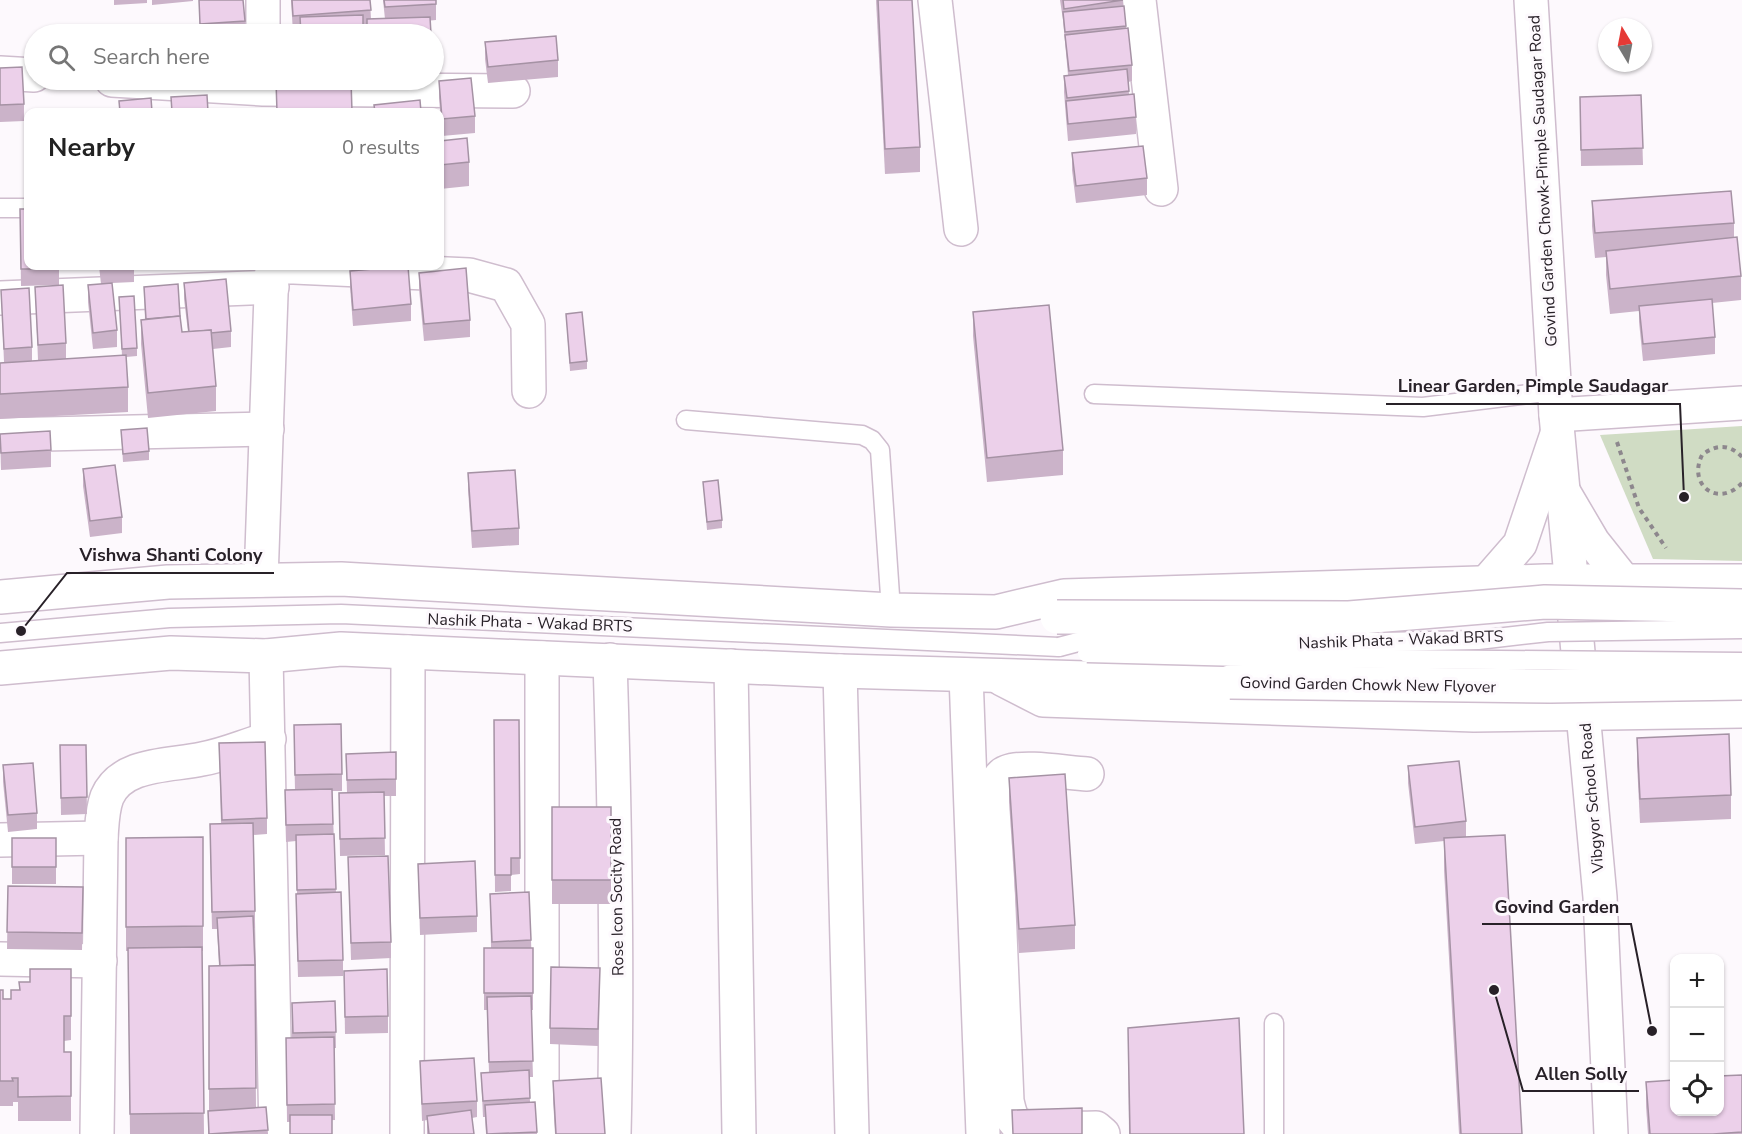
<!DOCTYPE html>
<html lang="en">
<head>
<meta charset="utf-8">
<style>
	:root { --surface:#fff; --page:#f2f2f2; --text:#222; --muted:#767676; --line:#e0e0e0 }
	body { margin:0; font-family:"Nunito Sans",sans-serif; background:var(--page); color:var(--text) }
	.controls { position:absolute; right:18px; bottom:18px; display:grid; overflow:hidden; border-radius:12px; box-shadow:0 2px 4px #0004 }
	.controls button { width:54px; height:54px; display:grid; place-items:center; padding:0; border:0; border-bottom:2px solid var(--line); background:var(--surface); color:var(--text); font:30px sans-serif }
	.compass { position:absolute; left:1598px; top:18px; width:54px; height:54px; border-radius:50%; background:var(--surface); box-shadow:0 2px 4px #0004; rotate:350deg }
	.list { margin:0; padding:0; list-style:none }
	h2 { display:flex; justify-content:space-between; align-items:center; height:78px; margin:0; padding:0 24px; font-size:26px }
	h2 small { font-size:20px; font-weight:400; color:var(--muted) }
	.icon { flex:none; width:33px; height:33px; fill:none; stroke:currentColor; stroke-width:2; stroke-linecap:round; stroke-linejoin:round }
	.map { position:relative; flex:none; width:1742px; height:1134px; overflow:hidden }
	.search { position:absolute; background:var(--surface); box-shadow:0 2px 4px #0004; left:24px; top:24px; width:420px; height:66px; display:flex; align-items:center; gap:15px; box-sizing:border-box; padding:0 21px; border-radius:33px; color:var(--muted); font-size:22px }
	.panel { position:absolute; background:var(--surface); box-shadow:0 2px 4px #0004; left:24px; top:108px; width:420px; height:162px; border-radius:12px }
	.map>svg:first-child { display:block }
</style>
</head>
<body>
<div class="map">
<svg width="1742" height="1134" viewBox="0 0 1742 1134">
	<rect width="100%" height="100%" fill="#fdf9fd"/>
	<polygon fill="#d0dcc4" points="1742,426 1742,561 1653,559 1600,435"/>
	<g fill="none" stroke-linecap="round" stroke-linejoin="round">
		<defs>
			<g id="service">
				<polyline points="0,208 28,208"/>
				<polyline points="1094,394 1423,407 1554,391"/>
				<polyline points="686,420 862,435 872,440 880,450 891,610"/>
				<polyline points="0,633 169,618 341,614 1059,647"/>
				<polyline points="1274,1023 1274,1134"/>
			</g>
			<g id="minor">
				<polyline points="935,0 961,229"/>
				<polyline points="1139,0 1161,189"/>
				<polyline points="263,34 263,0"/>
				<polyline points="0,73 34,75"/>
				<polyline points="112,80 263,89 513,91"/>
				<polyline points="0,298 272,287"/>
				<polyline points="1556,415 1742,403"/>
				<polyline points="0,435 267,429"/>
				<polyline points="261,580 272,266 469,275 506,285 528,324 529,391"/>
				<polyline points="266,656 276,1134"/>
				<path d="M610,660C615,818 618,976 614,1134"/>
				<polyline points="731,666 739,1134"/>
				<polyline points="840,671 852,1134"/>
				<polyline points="966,675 983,1134"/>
				<path d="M1087,774C1067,773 1025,765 1007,772C999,775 996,782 994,790L1007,1101C1009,1109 1010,1117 1016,1123C1027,1132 1080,1128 1096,1128L1103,1134"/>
				<polyline points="0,840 101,838"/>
				<polyline points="0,959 100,961"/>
				<path d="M97,1134L101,838C102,825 102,810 107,797C122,762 171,766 202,759C226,755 246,745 269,739"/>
				<polyline points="407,1134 408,652"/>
				<polyline points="542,1134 542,658"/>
			</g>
			<polyline id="tertiary" points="1583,713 1600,897 1611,1134"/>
			<polyline id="secondary" points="1531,0 1556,415 1582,695"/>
			<g id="primary">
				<polyline points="1563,491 1593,542 1624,581"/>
				<polyline points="1486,583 1520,544 1557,434"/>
				<polyline points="0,597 168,582 341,579 891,610 996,612 1064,596 1545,581 1742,581"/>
				<polyline points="0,668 171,653 266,656 341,649 840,671 1230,682"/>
				<polyline points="1002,679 1043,700 1474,715 1742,711"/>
			</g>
		</defs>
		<use href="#service" stroke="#cfbdce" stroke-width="21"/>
		<use href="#minor" stroke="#cfbdce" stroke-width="36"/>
		<use href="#tertiary" stroke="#cfbdce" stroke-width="36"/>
		<use href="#secondary" stroke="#cfbdce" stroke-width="36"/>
		<use href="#primary" stroke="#cfbdce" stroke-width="36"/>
		<g stroke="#8d878d" stroke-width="4" stroke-dasharray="4.5 4.5" stroke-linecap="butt">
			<polyline points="1617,442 1639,508 1666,548"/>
			<path d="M1742,457C1730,444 1716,444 1702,455C1687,486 1719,508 1742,483"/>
		</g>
		<use href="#service" stroke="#fff" stroke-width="18"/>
		<use href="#minor" stroke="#fff" stroke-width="33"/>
		<use href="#tertiary" stroke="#fff" stroke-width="33"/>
		<use href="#secondary" stroke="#fff" stroke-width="33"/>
		<use href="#primary" stroke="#fff" stroke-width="33"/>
		<defs>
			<g id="service-bridge">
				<polyline points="1059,647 1078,642 1381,642 1478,640 1548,632 1742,629"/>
				<polyline points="1087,653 1278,658 1742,662"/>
			</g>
			<g id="primary-bridge">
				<polyline points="1057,617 1349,618 1545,602 1742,606"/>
				<polyline points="1230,682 1550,686 1742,683"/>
			</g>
		</defs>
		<use href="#service-bridge" stroke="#cfbdce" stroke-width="21" stroke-linecap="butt"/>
		<use href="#primary-bridge" stroke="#cfbdce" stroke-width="36" stroke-linecap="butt"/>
		<use href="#service-bridge" stroke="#fff" stroke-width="18"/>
		<use href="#primary-bridge" stroke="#fff" stroke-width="33"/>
	</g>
	<g fill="#cbb3c9">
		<polygon points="114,0 147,0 147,3 114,5"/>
		<polygon points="152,0 193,0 193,1 152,5"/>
		<polygon points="199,0 245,21 245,34 200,34"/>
		<polygon points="291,0 370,0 371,19 385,19 383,0 436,0 436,20 363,27 363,34 300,34 300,32 293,33"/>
		<polygon points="876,0 912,0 920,147 920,172 885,174"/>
		<polygon points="1060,0 1123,0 1126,28 1132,65 1132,81 1128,82 1129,94 1136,117 1136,134 1068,141 1066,118 1064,92 1064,76 1068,75 1063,20"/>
		<polygon points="485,42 558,60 558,77 488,83 485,59"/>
		<polygon points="0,68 24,104 24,121 0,122"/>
		<polygon points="302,80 365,80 365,81 351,82"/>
		<polygon points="368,80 431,80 431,82 368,83"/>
		<polygon points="439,81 475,116 475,133 442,136 439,98"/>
		<polygon points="1641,95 1643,165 1581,166 1580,97"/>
		<polygon points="440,141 469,162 469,186 440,189"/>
		<polygon points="1072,153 1147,178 1147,195 1076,203 1072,170"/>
		<polygon points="1592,201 1734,223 1734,237 1741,276 1741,300 1712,303 1715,337 1715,354 1643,361 1639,322 1639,311 1610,314 1606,275 1606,257 1595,258 1592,226"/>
		<polygon points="20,209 59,266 59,285 21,286"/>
		<polygon points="99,266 134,266 134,282 112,283 117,330 117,347 93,349 88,302 88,285 101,284"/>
		<polygon points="350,271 411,304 411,321 353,326 350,287"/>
		<polygon points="419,273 470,320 470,337 424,341 419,289"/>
		<polygon points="184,283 231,331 231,347 213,349 216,386 216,411 148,418 141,344 141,320 145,320 144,287 182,332 188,332 184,299"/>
		<polygon points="35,287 66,343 66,359 122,356 119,297 137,348 137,356 126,357 128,387 128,412 0,419 0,363 4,362 1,290 32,347 32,361 38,360"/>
		<polygon points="973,312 1063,450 1063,475 987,482 973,336"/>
		<polygon points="566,314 587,361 587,369 570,371"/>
		<polygon points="121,430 149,451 149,460 123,462"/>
		<polygon points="0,434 51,450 51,467 1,470"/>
		<polygon points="83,469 122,517 122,533 90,537 83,486"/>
		<polygon points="468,473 519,528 519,545 472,548 468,489"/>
		<polygon points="703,482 722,520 722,528 707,530"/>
		<polygon points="494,720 519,720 520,874 511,875 511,891 495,892"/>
		<polygon points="1637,738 1731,795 1731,819 1640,823 1637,763"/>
		<polygon points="294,742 342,774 342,791 332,791 336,893 343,960 343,976 298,977 296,911 296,894 297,894 296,841 286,842 285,806 285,790 295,790"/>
		<polygon points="219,743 267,818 267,834 253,835 255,911 255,928 253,928 255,965 256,1108 266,1107 268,1134 208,1134 208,1111 209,1111 209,966 219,966 217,929 212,929 210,841 221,824"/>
		<polygon points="60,745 86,745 87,814 61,815"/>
		<polygon points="346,754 396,779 396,796 384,796 385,855 340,856 339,793 347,793"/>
		<polygon points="3,765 37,813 37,829 8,832 3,782"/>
		<polygon points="1408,766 1466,821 1466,837 1522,1134 1459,1134 1444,870 1444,841 1415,844 1408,783"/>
		<polygon points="1009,778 1075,925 1075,949 1019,953 1009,802"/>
		<rect x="552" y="807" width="59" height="97"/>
		<polygon points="203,837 203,951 202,951 204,1134 130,1134 128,951 126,951 126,838"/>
		<rect x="12" y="838" width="44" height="46"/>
		<polygon points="348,857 391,942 391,958 351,960"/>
		<polygon points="418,864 477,916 477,932 420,935"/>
		<polygon points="8,886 83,887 82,950 7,949"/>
		<polygon points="490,894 531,940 533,993 533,1010 531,1010 533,1077 529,1077 530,1102 535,1102 537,1134 486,1134 485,1117 483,1117 481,1073 489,1072 487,1010 484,1010 484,948 491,948"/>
		<polygon points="600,968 598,1046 550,1044 550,1028"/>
		<polygon points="71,969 71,1040 64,1041 64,1052 71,1052 71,1121 18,1121 18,1102 13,1102 13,1106 0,1106 0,990 3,999 11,999 19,990 30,982"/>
		<polygon points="344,971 388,1016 388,1033 345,1034"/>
		<polygon points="335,1001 336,1048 334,1048 335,1120 287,1122 286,1038 292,1038 292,1003"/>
		<polygon points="1128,1028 1244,1134 1129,1134"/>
		<polygon points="420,1061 477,1101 477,1117 472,1118 474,1134 427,1134 427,1120 422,1121"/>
		<polygon points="1742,1075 1742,1134 1648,1134 1646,1106 1646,1082"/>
		<polygon points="553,1081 605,1134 555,1134 553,1098"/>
	</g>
	<g fill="#ecd0ea" stroke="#a592a4" stroke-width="1.5">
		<polygon points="199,0 243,0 245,21 200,24"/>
		<polygon points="292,0 370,0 371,10 293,16"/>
		<polygon points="384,0 436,0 436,4 385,7"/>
		<polygon points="878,0 912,0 920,147 885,149"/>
		<polygon points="1063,0 1123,0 1064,9"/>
		<polygon points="1124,6 1126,26 1065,32 1063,12"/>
		<polygon points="363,15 363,34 301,34 300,17"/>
		<polygon points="430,17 431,34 367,34 367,19"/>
		<polygon points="1128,28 1132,65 1069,71 1065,35"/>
		<polygon points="556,36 558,60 488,67 485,42"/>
		<polygon points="22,67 24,104 0,105 0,68"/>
		<polygon points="1127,69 1129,91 1067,98 1064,76"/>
		<polygon points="471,78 475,116 442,119 439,81"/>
		<polygon points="326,80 351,80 352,112 277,112 276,81"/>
		<polygon points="1134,94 1136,117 1068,124 1066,101"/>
		<polygon points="207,95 208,112 172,112 171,97"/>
		<polygon points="1641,95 1643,148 1581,150 1580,97"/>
		<polygon points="151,98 152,112 120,112 119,101"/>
		<polygon points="420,100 421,112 375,112 374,105"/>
		<polygon points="467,138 469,162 440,165 440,141"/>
		<polygon points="1143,146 1147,178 1076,186 1072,153"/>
		<polygon points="1731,191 1734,223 1595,233 1592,201"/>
		<polygon points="20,209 28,209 28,266 59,266 59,269 21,269"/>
		<polygon points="1737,237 1741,276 1610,289 1606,251"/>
		<polygon points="100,266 129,266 101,267"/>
		<polygon points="408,266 411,304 353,310 350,271"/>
		<polygon points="466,268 470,320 424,324 419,273"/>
		<polygon points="226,279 231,331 211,333 211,330 189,332 184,283"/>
		<polygon points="112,283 117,330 93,333 88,285"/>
		<polygon points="178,284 180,316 146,319 144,287"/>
		<polygon points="63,285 66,343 38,345 35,287"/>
		<polygon points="29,288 32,347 4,349 1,290"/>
		<polygon points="134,296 137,348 122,349 119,297"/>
		<polygon points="1712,299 1715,337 1643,344 1639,306"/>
		<polygon points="1049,305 1063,450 987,458 973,312"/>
		<polygon points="582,312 587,361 570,363 566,314"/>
		<polygon points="180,316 182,332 211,330 216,386 148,393 141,320"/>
		<polygon points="126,355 128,387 0,394 0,363"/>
		<polygon points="147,428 149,451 123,454 121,430"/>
		<polygon points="50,431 51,450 1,453 0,434"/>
		<polygon points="115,465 122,517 90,521 83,469"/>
		<polygon points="515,470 519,528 472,531 468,473"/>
		<polygon points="718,480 722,520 707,522 703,482"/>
		<polygon points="494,720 519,720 520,858 511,858 511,875 495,875"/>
		<polygon points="341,724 342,774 295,775 294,725"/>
		<polygon points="1729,734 1731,795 1640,799 1637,738"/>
		<polygon points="265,742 267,818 222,820 219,743"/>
		<polygon points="60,745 86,745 87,797 61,798"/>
		<polygon points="396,752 396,779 347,780 346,754"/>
		<polygon points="1459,761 1466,821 1415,827 1408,766"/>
		<polygon points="33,763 37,813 8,815 3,765"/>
		<polygon points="1065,774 1075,925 1019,929 1009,778"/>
		<polygon points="332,789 333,824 286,825 285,790"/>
		<polygon points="384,792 385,838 340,839 339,793"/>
		<rect x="552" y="807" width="59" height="73"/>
		<polygon points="253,823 255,911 212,912 210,824"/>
		<polygon points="334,834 336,889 297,890 296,835"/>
		<polygon points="1505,835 1522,1134 1461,1134 1444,838"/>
		<polygon points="203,837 203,926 126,927 126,838"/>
		<rect x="12" y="838" width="44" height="29"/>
		<polygon points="388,856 391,942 351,943 348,857"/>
		<polygon points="475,861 477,916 420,918 418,864"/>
		<polygon points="8,886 83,887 82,933 7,932"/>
		<polygon points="341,892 343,960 298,961 296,894"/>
		<polygon points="529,892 531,940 492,942 490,894"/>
		<polygon points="253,916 255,965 220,966 217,918"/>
		<polygon points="202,947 204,1113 130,1114 128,948"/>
		<rect x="484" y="948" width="49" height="45"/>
		<polygon points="255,965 256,1088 209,1089 209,966"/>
		<polygon points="551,967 600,968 598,1029 550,1028"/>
		<polygon points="30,969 71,969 71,1016 64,1016 64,1052 71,1052 71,1096 18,1097 18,1078 12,1078 13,1081 0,1081 0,990 3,990 3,999 11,999 11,990 20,990 19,982 30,982"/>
		<polygon points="387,969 388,1016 345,1017 344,971"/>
		<polygon points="531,996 533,1061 489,1062 487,997"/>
		<polygon points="335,1001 336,1032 293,1033 292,1003"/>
		<polygon points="1239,1018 1244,1134 1130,1134 1128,1028"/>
		<polygon points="334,1037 335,1104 287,1105 286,1038"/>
		<polygon points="474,1058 477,1101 422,1104 420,1061"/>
		<polygon points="529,1070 530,1098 483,1101 481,1073"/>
		<polygon points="1742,1075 1742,1132 1713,1134 1650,1134 1646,1082 1674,1080 1674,1112 1719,1112 1719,1076"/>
		<polygon points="601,1078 605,1134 556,1134 553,1081"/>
		<polygon points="535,1102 537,1132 487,1134 485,1105"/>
		<polygon points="266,1107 268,1130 209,1134 208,1111"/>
		<polygon points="1082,1108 1082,1134 1013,1134 1012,1110"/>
		<polygon points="471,1110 474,1134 429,1134 427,1116"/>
		<rect x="290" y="1115" width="42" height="19"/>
	</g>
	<g text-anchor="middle" stroke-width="6" stroke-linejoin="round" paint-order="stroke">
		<g font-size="16" fill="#282128" stroke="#fdf9fd">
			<text transform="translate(1542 181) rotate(-93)" y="6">Govind Garden Chowk-Pimple Saudagar Road</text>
			<text transform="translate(530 622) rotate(2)" y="6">Nashik Phata - Wakad BRTS</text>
			<text transform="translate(1401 639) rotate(-2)" y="6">Nashik Phata - Wakad BRTS</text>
			<text transform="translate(1368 684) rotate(1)" y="6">Govind Garden Chowk New Flyover</text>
			<text transform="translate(1591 798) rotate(-95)" y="6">Vibgyor School Road</text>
			<text transform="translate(616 897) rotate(-91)" y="6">Rose Icon Socity Road</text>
		</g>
	</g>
	<path fill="none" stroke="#282128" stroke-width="2" d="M1684 497L1680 404H1386M21 631L67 573H274M1652 1031L1631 924H1482M1494 990L1523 1091H1639"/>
	<g fill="#282128" stroke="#fdf9fd" stroke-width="2">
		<circle cx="1684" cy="497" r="6"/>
		<circle cx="21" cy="631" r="6"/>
		<circle cx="1652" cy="1031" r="6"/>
		<circle cx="1494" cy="990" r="6"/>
	</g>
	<g font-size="18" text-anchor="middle" font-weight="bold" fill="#282128" stroke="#fdf9fd" stroke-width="6" stroke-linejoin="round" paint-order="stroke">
		<text x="1533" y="392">Linear Garden, Pimple Saudagar</text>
		<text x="171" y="561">Vishwa Shanti Colony</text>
		<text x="1557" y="913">Govind Garden</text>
		<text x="1581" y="1080">Allen Solly</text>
	</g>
</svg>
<div class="controls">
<button>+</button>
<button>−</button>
<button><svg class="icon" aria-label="locate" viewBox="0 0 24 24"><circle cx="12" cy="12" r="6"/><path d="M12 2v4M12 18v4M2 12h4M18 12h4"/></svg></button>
</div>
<svg class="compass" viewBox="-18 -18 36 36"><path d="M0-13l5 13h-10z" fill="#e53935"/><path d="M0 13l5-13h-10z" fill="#767676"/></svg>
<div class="search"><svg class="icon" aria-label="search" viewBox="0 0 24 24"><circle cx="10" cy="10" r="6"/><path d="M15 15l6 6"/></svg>Search here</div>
<section class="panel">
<h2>Nearby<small>0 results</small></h2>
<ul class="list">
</ul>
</section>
</div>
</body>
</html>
